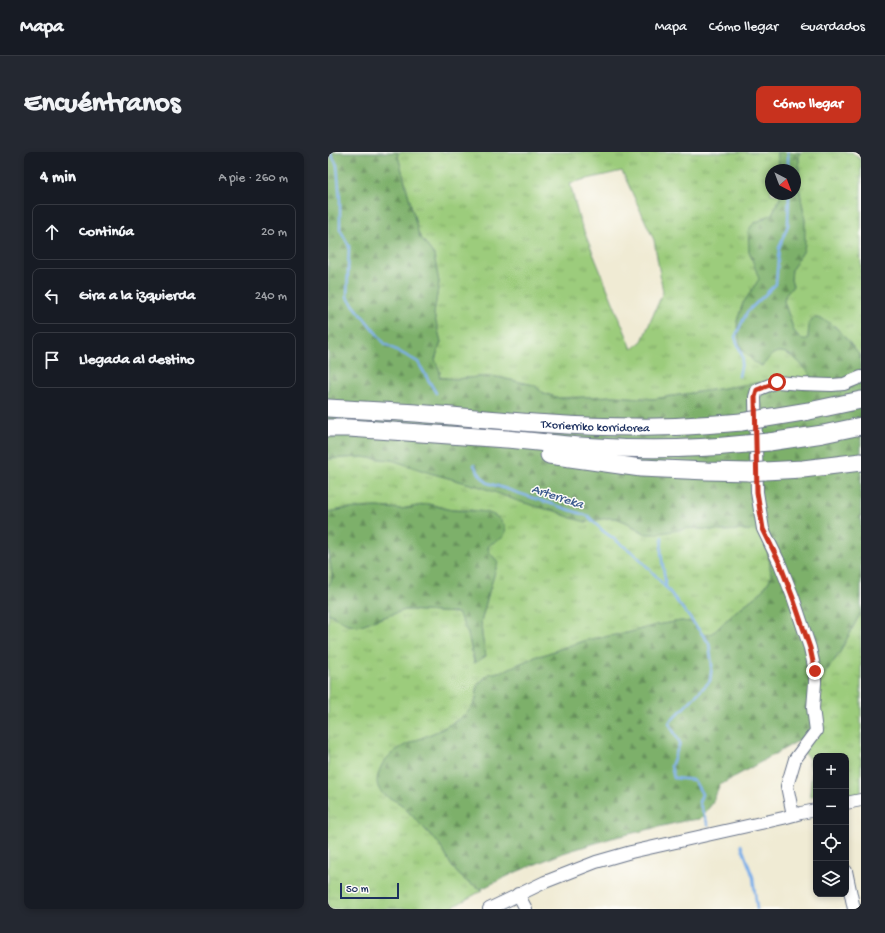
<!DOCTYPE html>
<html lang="es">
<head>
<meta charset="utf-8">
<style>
	:root { --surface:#171b24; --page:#242831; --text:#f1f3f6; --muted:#9ea1a6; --line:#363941; --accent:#c8321e }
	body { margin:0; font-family:"Gochi Hand",sans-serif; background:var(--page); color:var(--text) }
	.controls { position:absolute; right:12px; bottom:12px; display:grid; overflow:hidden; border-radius:8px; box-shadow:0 2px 6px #0003 }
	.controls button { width:36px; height:36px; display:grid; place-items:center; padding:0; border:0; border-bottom:1px solid var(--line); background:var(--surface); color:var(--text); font:20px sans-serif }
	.compass { position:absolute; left:437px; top:12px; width:36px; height:36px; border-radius:50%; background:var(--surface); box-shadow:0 2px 6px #0003; rotate:138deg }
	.scale { position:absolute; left:12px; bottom:10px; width:59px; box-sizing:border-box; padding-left:4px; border:2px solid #1b2f5e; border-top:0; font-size:11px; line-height:14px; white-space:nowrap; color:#1b2f5e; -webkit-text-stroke:3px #fdfcf7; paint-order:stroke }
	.stop { position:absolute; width:12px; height:12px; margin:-9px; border:3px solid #c8321e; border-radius:50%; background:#fff }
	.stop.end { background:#c8321e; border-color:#fff; box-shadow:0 1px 4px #0008 }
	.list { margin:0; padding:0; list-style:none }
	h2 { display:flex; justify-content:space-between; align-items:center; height:52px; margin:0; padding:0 16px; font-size:17px }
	h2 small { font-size:13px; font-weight:400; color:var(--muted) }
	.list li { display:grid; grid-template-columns:26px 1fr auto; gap:12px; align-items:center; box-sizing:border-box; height:56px; margin:0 8px 8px; padding:0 8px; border:1px solid var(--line); border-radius:8px }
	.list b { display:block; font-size:15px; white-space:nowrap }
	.list em { font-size:13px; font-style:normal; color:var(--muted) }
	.icon { flex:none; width:22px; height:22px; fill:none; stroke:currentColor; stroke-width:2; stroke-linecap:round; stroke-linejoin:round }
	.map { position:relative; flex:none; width:533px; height:757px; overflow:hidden; border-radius:8px }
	header { display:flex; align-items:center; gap:24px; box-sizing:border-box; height:56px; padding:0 20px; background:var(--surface); border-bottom:1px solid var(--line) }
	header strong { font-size:19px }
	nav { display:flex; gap:22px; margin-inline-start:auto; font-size:14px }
	.intro { display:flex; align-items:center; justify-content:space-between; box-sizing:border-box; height:96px; padding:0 24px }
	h1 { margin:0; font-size:28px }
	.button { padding:10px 18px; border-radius:8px; background:var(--accent); color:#fff; font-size:14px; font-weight:700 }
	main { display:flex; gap:24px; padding:0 24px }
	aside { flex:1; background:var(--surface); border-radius:8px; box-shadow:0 2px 6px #0003 }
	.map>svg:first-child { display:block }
</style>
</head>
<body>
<header>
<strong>Mapa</strong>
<nav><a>Mapa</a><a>Cómo llegar</a><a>Guardados</a></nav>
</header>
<div class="intro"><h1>Encuéntranos</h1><a class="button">Cómo llegar</a></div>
<main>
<aside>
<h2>4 min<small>A pie · 260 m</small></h2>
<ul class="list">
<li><svg class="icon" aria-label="ahead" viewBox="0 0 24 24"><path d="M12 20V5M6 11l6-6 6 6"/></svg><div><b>Continúa</b></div><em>20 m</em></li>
<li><svg class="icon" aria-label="left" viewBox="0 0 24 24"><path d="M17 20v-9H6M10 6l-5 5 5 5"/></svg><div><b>Gira a la izquierda</b></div><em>240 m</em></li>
<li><svg class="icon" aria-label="arrive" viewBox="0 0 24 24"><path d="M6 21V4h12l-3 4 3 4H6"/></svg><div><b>Llegada al destino</b></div></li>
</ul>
</aside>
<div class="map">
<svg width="533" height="757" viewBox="0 0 533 757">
	<defs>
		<pattern id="grass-tufts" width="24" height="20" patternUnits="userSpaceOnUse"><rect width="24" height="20" fill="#9ccc7b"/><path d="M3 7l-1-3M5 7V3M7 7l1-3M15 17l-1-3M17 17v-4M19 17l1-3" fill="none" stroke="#7ea668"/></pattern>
		<pattern id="forest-firs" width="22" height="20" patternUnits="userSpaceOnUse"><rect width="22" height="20" fill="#7db06b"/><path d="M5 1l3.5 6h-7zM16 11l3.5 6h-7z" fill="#66905b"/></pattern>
	</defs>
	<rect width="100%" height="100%" fill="#fdfcf7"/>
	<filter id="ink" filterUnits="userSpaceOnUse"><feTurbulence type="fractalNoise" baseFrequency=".025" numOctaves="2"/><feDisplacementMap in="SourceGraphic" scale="8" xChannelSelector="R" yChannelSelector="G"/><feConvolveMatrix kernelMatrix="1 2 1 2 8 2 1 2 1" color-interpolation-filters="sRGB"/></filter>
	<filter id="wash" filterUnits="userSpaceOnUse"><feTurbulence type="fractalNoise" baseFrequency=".012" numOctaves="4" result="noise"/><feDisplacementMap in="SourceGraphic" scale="16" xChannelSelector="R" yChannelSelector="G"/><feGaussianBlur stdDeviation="0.9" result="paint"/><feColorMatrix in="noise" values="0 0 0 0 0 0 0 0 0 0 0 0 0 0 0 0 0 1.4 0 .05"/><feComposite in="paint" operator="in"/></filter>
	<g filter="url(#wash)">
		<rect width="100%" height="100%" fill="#f0ebd4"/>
		<g fill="url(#grass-tufts)" stroke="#5c7e6c" fill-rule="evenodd">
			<path d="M69,0H449L452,18H443V42H454L444,62L425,72L421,99L432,127L415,151L409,169L412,194L415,199L426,210L434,214C438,210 441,205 445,202C459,193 476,216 485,224L476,229L454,227L325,247L286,244L231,246L215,241L206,233L164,224L126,227L110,225L112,220L107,208L113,190L106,162L111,130L106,103L91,83ZM294,19L326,88L335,140L314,189L304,197L251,67L242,31Z"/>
			<polygon points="471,0 524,0 533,8 533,205 507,174 481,172 480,186 476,188 472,186 466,179 456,149 457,144 465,134 463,128 464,117 475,100 477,67 471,35"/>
			<path d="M33,305L64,308L71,310L102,321L153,335L190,349L218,357L228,359L235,363L258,370L280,366H288L298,370L314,380L363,376L394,379L414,378L432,379L439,397L441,406L443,423L441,429L432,441L407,460L387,479L382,482L377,483L374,481L366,472L362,470L353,469L328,473L299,481L258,488L240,494L215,503L209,504L175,519L161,522L149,533C149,539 149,546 146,552C144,556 140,559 136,563C117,578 94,585 72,596C60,604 51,611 51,627C51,632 50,636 53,640L74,653L112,693L123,713L130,722L138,729L155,738L121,757H0V461L17,471L30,474L77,458L111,460L130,461L140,482L146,511L158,504L154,484L153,470L162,436L170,410C166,405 160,401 160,395C163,390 170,388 175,384L161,361L143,358H123L100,352L73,357L49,355L32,356L16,357L0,360V307Z"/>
			<polygon points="0,381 0,394 4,424 3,430 0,434"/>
			<polygon points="533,460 533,643 524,645 518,645 518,604 488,604 488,642 483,645 482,642 484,621 481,607 475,599 486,577 492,528 511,502"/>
		</g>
		<g fill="url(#forest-firs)" stroke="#4c7064">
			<path d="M0,0H69L91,83L106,103L111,130L106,162L113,190L107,207L112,220L111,225L126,227L164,224L206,233L215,241L231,246L286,244L325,247L454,227L476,229L484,225C476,215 459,193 445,202C441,205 438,210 434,214L426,210L415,199L412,194L409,169L415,151L431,127L421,99L420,79L425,72L444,62L454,42H467V18H452L449,0H471V35L477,67V93L475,100L464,117L463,128L465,134L457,144L456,149L466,179L472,186L476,188L480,186L481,172L484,167C501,160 523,193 533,205V460L511,502L492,528L486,580L392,633L384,652L372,667L356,669L284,686L235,701L188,720L153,737L138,729L130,722L123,713L112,693L74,653C68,648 58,646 53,640C49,635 48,629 50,623C57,593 95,588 118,575C127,570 136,564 143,556C149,550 149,542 149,533L161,522L175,519L209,504L215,503L240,494L258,488L299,481L328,473L353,469L362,470L366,472L374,481L377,483L382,482L387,479L407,460L432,441L441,429L443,423L441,406L439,397L432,379L414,378L394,379L363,376L327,382H318L298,370L288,366H280L258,370L243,366L228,359L218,357L190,349L153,335L102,321L64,308L33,305L0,307Z"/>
			<path d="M100,352C108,353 116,357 124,358C140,360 163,355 174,370C177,373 178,377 177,382C174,389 164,389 160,395C160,401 166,405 170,410L162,436L153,470L154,484L158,504L147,511L140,482L130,461L111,460L77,458L30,474L17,471L0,461V434L3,430L4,424L0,394V360L16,357L32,356L49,355L73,357Z"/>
		</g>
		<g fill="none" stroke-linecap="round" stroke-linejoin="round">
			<g stroke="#7cafe9" stroke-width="2.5">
				<polyline points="2,0 9,13 12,48 12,77 21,94 19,145 57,192 90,210 108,241"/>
				<polyline points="460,18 460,0"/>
				<polyline points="411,224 415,206 407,185 419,160 448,132 451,96 460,73 461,42"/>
				<path d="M146,313C150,320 153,326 160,331L260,364L275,379L308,403L328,424L337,435"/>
				<polyline points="334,385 333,401 338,435 381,491 384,513 382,529 341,571 352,591 343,614 346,626 366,628 374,642 371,650 380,673"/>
				<polyline points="413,693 425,725 429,757"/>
			</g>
		</g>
	</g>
	<g filter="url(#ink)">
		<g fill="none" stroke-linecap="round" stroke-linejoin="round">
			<defs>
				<g id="minor">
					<polyline points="518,651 533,648"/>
					<polyline points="465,663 459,634 467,607 488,579 485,556 487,531 487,519 482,496 465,445 452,412 435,377 429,340 427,245 429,238 449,230 473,232 504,233 516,232 533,225"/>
					<polyline points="518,719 526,757"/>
					<polyline points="190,742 198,757"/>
					<polyline points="161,757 217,730 268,710 303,700 455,666 473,661 488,658"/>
				</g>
				<g id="highway">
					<path id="s1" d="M0,256C29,258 59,259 88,261C161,267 234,275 307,275C342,276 378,273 413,270"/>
					<polyline points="438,266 481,259 533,248"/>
					<path d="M0,276H21C73,280 126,283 178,287C203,289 227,292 251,294C307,298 362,298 418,292"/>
					<polyline points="441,290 495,282 533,274"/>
					<polyline points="221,303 313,316 379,319 422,320"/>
					<polyline points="436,319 475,317 533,310"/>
				</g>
			</defs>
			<use href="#minor" stroke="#667187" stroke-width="14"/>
			<use href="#highway" stroke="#667187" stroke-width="19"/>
			<use href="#minor" stroke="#fff" stroke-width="12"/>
			<use href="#highway" stroke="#fff" stroke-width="17"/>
			<defs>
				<g id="highway-bridge">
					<polyline points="413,270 438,266"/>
					<polyline points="418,292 441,290"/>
					<polyline points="422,320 436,319"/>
				</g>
			</defs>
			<use href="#highway-bridge" stroke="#667187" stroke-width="19" stroke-linecap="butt"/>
			<use href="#highway-bridge" stroke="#fff" stroke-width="17"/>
		</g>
	</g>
	<g fill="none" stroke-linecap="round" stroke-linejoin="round" filter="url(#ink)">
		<polyline stroke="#c8321e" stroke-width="5" points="449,230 429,238 427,245 429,340 435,377 452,412 465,446 482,496 487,519"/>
	</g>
	<g text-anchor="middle" stroke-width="3" stroke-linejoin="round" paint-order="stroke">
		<g font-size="12" fill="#1b2f5e" stroke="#fdfcf7">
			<text dy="4" stroke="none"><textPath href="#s1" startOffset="268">Txorierriko korridorea</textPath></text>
		</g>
		<g font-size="13" font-style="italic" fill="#3d5c8f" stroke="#fdfcf7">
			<text transform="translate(230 343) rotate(18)" y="5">Arterreka</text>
		</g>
	</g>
</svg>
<div class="controls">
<button>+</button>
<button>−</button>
<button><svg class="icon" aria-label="locate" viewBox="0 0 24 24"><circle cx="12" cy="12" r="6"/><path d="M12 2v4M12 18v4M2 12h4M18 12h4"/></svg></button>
<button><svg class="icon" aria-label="layers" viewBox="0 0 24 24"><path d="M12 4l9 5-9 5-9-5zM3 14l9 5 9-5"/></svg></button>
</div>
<svg class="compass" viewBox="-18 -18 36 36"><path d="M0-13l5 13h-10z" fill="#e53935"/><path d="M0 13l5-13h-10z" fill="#9ea1a6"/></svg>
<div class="scale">50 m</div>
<div class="stop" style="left:449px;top:230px"></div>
<div class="stop end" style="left:487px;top:519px"></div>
</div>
</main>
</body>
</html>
